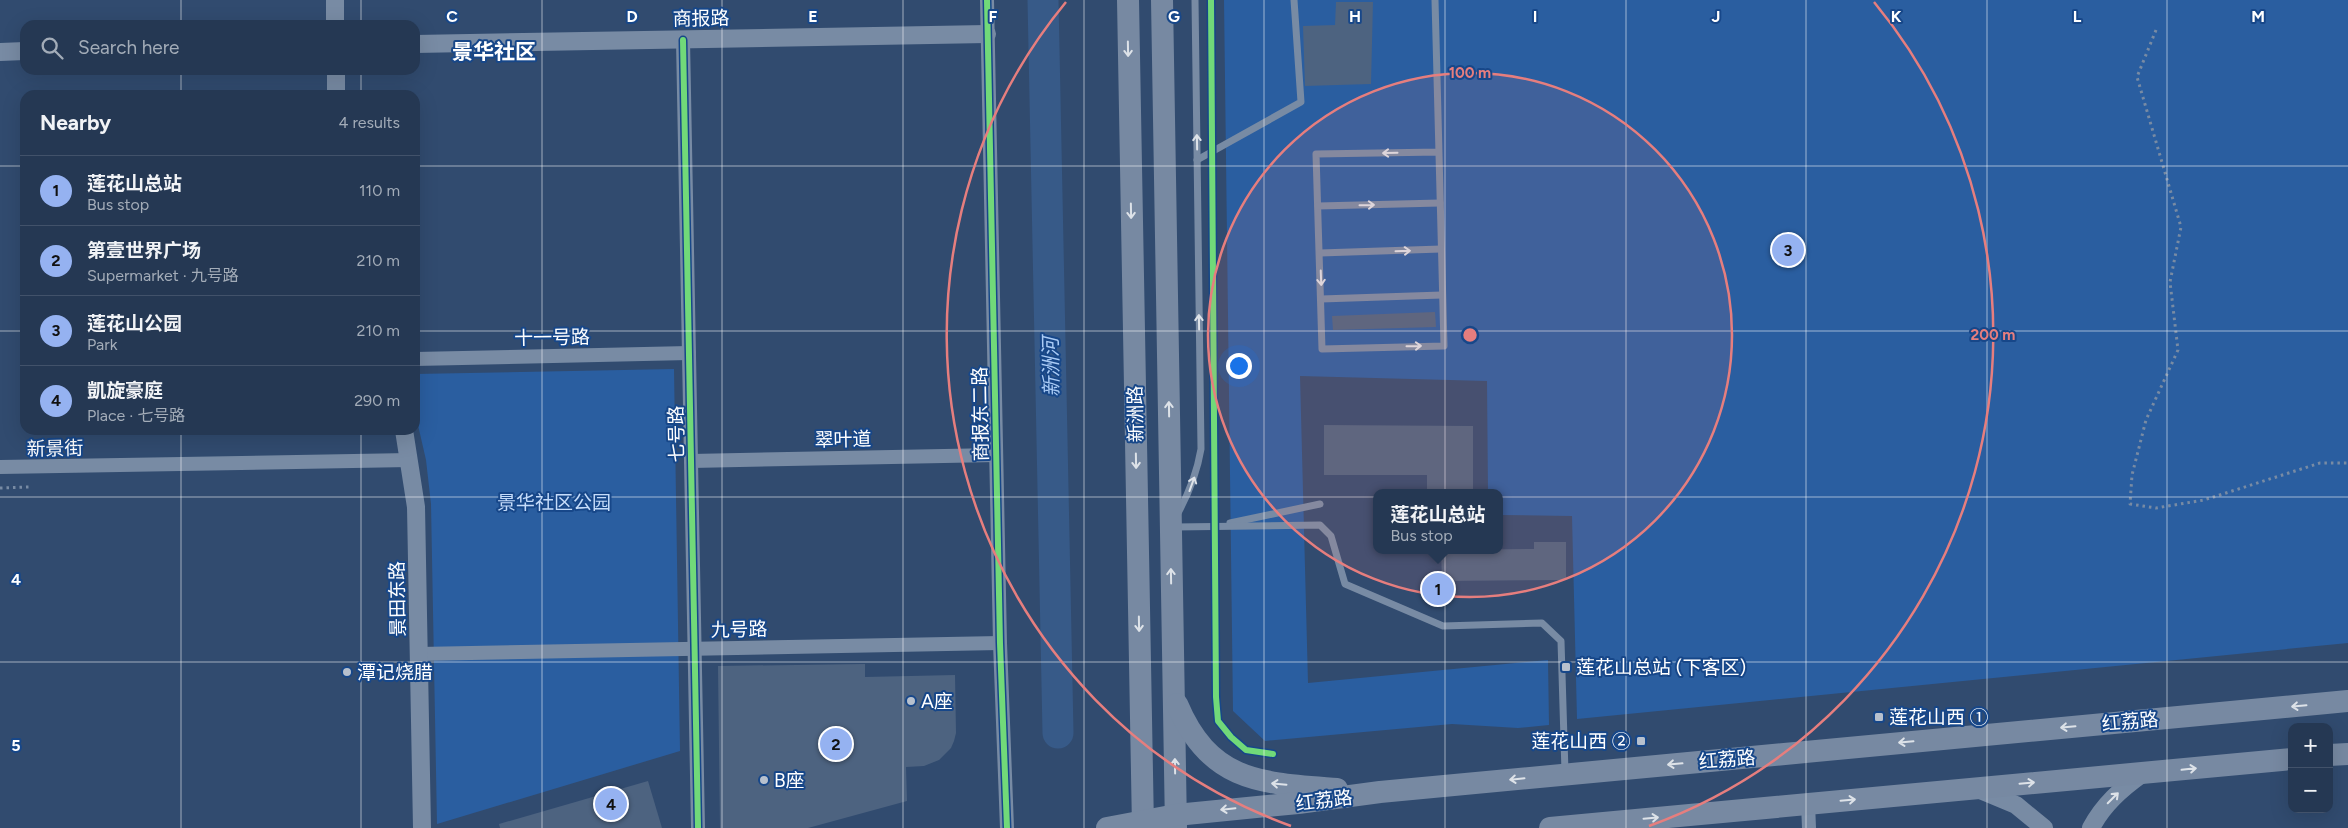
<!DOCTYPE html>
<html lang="en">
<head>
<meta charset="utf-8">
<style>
	:root { --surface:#253853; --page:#2d3f5a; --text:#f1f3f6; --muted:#a3acb8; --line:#42526a; --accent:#95b2f1 }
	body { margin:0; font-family:Figtree,"Noto Sans SC",sans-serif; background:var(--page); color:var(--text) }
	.controls { position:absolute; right:15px; bottom:15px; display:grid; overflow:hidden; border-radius:10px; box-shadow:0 5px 20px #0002 }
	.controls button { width:45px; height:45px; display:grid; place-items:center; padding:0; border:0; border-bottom:1px solid var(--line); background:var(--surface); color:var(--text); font:25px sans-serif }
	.you { position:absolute; left:1238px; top:365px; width:18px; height:18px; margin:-12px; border:4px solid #fff; border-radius:50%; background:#1a73e8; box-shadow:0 0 0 8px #1a73e833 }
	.badge { display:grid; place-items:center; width:32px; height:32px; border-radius:50%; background:var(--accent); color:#111; font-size:16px; font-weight:700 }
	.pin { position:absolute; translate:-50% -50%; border:2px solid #fff; box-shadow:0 1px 5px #0006 }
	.popup { position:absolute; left:1373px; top:489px; width:130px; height:65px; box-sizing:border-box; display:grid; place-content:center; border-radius:10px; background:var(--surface); filter:drop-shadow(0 1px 4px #0005); font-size:16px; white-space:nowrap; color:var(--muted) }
	.popup b { font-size:19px; color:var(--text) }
	.popup::after { content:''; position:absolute; left:50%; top:100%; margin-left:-10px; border:10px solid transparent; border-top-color:var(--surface) }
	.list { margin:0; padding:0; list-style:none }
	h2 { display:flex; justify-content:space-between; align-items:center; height:65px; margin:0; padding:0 20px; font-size:21px }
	h2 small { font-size:16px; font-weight:400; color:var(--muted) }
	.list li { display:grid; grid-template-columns:32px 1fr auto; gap:15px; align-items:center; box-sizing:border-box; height:70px; padding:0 20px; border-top:1px solid var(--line) }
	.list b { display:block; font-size:19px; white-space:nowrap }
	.list p { margin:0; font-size:16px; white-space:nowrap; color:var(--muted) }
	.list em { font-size:16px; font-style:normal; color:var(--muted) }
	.icon { flex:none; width:28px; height:28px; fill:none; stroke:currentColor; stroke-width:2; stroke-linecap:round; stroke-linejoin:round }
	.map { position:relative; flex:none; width:2348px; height:828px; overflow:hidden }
	.search { position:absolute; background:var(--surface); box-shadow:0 5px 20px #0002; left:20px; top:20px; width:400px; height:55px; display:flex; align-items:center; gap:12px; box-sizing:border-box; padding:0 18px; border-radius:15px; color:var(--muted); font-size:19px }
	.panel { position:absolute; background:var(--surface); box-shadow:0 5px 20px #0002; left:20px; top:90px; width:400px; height:345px; border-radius:15px }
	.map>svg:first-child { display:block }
</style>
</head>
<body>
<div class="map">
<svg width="2348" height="828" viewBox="0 0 2348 828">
	<rect width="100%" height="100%" fill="#314b6f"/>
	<g fill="#2a5ea0">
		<polygon points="1224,0 2348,0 2348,643 1577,719 1572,516 1499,515 1499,493 1488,493 1487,381 1300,376 1308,683 1548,660 1549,725 1518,728 1452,724 1265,741 1233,711"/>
		<polygon points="674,369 680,751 437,824 431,504 426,460 415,412 415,374"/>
	</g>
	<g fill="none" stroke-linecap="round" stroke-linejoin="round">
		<polyline stroke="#375a88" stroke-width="31" points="1043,0 1058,733"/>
	</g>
	<g fill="#4d6380">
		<polygon points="1336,2 1373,2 1371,84 1305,86 1303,26 1335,25"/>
		<polygon points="1435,312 1436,327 1333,330 1332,316"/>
		<polygon points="1324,425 1473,426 1473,493 1427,493 1427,475 1324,475"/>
		<polygon points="1534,542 1566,542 1566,580 1442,581 1441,550 1534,549"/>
		<polygon points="865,664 865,677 955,675 956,733 954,741 951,748 939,760 924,766 906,767 907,801 808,828 720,828 718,666"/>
		<polygon points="648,781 662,828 500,828 499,824"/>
	</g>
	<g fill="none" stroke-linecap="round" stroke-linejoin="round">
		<g stroke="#788ba4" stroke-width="3" stroke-dasharray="2.5 4" stroke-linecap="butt">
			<polyline points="2156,30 2137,77 2181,227 2170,282 2178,350 2146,420 2132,475 2130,504 2156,508 2204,500 2320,463 2348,463"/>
			<polyline points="0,488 29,487"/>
		</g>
		<g stroke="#788ba4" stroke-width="7">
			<path d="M1435,0C1438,115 1441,230 1444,346L1322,349L1316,154L1439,152"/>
			<polyline points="1197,160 1301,102 1294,0"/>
			<polyline points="1318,206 1440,203"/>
			<polyline points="1320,253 1441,249"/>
			<polyline points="1321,299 1442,295"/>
			<path d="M1178,513C1190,491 1197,473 1201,449L1195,0"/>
			<polyline points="1230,523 1320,504"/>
			<polyline points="1175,527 1320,525 1331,536 1345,584 1443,626 1542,623 1561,641 1565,772"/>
		</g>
		<g stroke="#788ba4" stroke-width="14">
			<polyline points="987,0 1000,643 1007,828"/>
			<polyline points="683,40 698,828"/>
			<polyline points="415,359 689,353"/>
			<polyline points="691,461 996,455"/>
			<polyline points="0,467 410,460"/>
			<polyline points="419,654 1000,643"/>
			<polyline points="1808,803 1809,828"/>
		</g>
		<g stroke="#788ba4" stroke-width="18">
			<polyline points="335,0 335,25"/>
			<polyline points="415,44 987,34"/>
			<polyline points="0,52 25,51"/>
			<polyline points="336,70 336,95"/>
			<polyline points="404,430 416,507 422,828"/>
			<polyline points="1980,790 2016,805 2044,828"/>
			<path d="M2091,828C2103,805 2121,789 2142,774"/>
		</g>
		<g stroke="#7789a2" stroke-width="22">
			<polyline points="1128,0 1143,828"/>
			<polyline points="1162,0 1176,828"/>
			<path d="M1177,704C1210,783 1262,783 1337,789"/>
			<polyline points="2329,755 2348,754"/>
			<polyline points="1107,828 1176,815 1298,803 1380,792 2348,701"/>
			<polyline points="1550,828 2292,759"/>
		</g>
		<defs>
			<g id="cycleway">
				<polyline points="987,0 1000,643 1007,828"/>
				<polyline points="1211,0 1216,697 1218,721 1231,737 1246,750 1273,754"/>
				<polyline points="683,40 698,828"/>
			</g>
		</defs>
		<use href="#cycleway" stroke="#174789" stroke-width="9"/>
		<use href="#cycleway" stroke="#71d979" stroke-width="6"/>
	</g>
	<defs><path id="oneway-shaft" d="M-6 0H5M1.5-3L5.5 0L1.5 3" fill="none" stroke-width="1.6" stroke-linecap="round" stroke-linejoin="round" transform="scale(1.25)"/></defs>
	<g stroke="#dde2e8">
		<use href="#oneway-shaft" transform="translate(1128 49) rotate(89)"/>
		<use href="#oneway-shaft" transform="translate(1197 142) rotate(-91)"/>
		<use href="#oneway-shaft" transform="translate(1390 153) rotate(179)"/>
		<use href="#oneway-shaft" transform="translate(1367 205) rotate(-1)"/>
		<use href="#oneway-shaft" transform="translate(1131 211) rotate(89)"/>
		<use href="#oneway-shaft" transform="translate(1403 251) rotate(-2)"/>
		<use href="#oneway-shaft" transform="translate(1321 278) rotate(88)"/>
		<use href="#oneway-shaft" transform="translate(1199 322) rotate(-91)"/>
		<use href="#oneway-shaft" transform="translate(1414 346) rotate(-1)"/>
		<use href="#oneway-shaft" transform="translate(1169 409) rotate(-91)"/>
		<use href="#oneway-shaft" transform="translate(1136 461) rotate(89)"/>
		<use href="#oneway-shaft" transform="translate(1192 484) rotate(-70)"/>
		<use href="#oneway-shaft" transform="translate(1171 576) rotate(-91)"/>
		<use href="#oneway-shaft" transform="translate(1139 624) rotate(89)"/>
		<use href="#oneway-shaft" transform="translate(2299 706) rotate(175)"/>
		<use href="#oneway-shaft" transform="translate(2068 727) rotate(175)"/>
		<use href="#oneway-shaft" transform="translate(1906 742) rotate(175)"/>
		<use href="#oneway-shaft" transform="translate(1675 764) rotate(175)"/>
		<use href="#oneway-shaft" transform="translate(1175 766) rotate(-91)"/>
		<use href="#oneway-shaft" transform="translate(2189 769) rotate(-6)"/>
		<use href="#oneway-shaft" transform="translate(1517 779) rotate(174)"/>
		<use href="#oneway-shaft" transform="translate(2027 783) rotate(-5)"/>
		<use href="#oneway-shaft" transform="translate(1279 784) rotate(-175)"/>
		<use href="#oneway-shaft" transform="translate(2113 798) rotate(-45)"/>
		<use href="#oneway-shaft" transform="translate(1848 800) rotate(-5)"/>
		<use href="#oneway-shaft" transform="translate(1228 809) rotate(174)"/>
		<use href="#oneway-shaft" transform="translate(1651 818) rotate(-5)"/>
	</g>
	<path fill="none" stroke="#fff" stroke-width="1" stroke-opacity="0.55" d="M181,0V25M361,0V25M542,0V828M722,0V828M903,0V828M1084,0V828M1264,0V828M1445,0V828M1626,0V828M1806,0V828M1987,0V828M2167,0V828M181,70V95M361,70V95M0,166H25M415,166H2348M0,331H25M415,331H2348M181,430V828M361,430V828M0,497H2348M0,662H2348"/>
	<circle cx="1470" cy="335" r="262" fill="#e67e7e" fill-opacity=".12"/>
	<g fill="none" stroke="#e67e7e" stroke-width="2.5">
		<circle cx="1470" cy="335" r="262"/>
		<path d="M1291 826A523 523 0 0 1 1066 2M1874 2A523 523 0 0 1 1649 826"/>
	</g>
	<g fill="#b7c0cd" stroke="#174789" stroke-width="2">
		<rect x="1561" y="662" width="10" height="10" rx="2.5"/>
		<circle cx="347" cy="672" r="5"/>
		<circle cx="911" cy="701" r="5"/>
		<rect x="1874" y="712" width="10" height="10" rx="2.5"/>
		<rect x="1636" y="736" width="10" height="10" rx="2.5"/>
		<circle cx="764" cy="780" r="5"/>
	</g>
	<g text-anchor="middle" stroke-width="4" stroke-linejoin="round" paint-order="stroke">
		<g font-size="19" fill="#fff" stroke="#174789">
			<text transform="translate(701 18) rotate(-1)" y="7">商报路</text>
			<text transform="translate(552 337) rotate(-1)" y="7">十一号路</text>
			<text transform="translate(980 414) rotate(-91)" y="7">商报东二路</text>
			<text transform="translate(1135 414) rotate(-91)" y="7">新洲路</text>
			<text transform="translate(676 434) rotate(-91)" y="7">七号路</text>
			<text transform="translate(843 439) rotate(-1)" y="7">翠叶道</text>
			<text transform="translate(55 448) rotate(-1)" y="7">新景街</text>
			<text transform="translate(397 599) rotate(-91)" y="7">景田东路</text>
			<text transform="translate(739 629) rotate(-1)" y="7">九号路</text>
			<text transform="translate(2130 721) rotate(-5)" y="7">红荔路</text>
			<text transform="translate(1727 759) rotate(-5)" y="7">红荔路</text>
			<text transform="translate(1324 800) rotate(-7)" y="7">红荔路</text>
		</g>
		<g font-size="19" fill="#c5dcfa" stroke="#174789">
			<text x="554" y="509">景华社区公园</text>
		</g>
		<g font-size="19" fill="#fff" stroke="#174789" text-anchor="start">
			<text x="1576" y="674">莲花山总站 (下客区)</text>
			<text x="357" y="679">潭记烧腊</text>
			<text x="921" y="708">A座</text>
			<text x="1889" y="724">莲花山西 ①</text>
			<text x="1631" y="748" text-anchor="end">莲花山西 ②</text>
			<text x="774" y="787">B座</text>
		</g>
		<g font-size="20" font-style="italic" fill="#abccf6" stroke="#174789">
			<text transform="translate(1051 367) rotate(-91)" y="7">新洲河</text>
		</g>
		<g font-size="21" font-weight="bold" fill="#fff" stroke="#174789">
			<text x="494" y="59">景华社区</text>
		</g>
	</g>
	<g font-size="16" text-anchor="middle" font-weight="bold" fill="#fff" stroke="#174789" stroke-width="4" stroke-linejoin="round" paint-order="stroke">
		<text x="452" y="22">C</text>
		<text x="632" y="22">D</text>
		<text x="813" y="22">E</text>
		<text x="993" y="22">F</text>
		<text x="1174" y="22">G</text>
		<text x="1355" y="22">H</text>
		<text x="1535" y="22">I</text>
		<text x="1716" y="22">J</text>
		<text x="1896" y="22">K</text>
		<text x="2077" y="22">L</text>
		<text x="2258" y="22">M</text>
		<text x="16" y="585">4</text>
		<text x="16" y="751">5</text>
	</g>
	<circle cx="1470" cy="335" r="8" fill="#e67e7e" stroke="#174789" stroke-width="2.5"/>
	<g font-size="15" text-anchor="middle" font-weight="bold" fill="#e67e7e" stroke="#174789" stroke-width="4" stroke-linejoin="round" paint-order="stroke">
		<text x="1470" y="78">100 m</text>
		<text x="1993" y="340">200 m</text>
	</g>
</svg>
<div class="controls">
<button>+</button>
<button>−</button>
</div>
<div class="you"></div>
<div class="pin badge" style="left:1438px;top:589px">1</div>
<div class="popup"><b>莲花山总站</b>Bus stop</div>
<div class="pin badge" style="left:836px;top:744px">2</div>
<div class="pin badge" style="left:1788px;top:250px">3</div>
<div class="pin badge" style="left:611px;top:804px">4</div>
<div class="search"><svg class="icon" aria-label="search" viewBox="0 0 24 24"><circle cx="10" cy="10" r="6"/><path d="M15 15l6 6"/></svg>Search here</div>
<section class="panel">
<h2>Nearby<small>4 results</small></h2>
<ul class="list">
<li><span class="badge">1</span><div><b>莲花山总站</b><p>Bus stop</p></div><em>110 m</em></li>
<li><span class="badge">2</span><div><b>第壹世界广场</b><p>Supermarket · 九号路</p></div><em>210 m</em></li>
<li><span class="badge">3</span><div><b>莲花山公园</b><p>Park</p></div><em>210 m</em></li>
<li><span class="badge">4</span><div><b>凱旋豪庭</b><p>Place · 七号路</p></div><em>290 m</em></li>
</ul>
</section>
</div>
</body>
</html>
